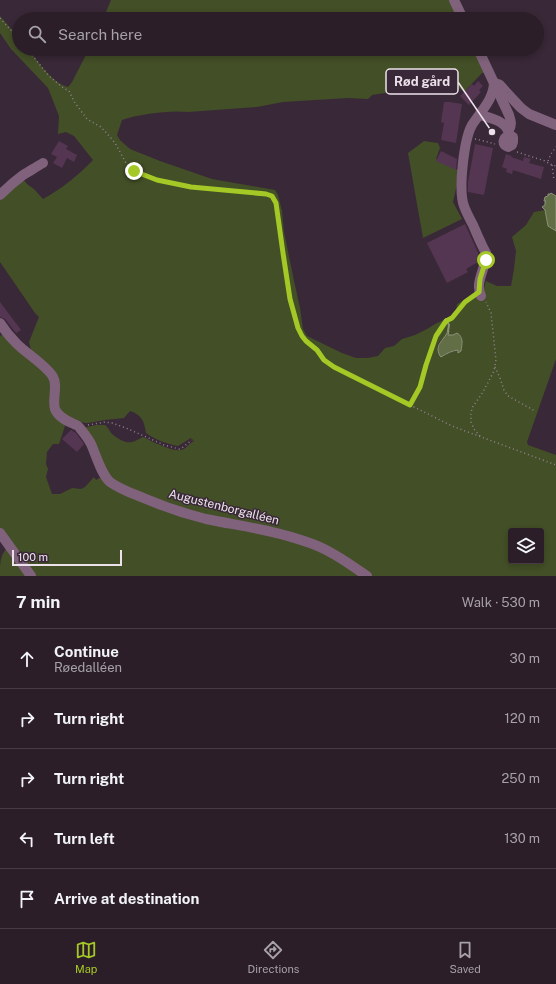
<!DOCTYPE html>
<html lang="en">
<head>
<meta charset="utf-8">
<style>
	:root { --surface:#2b1e29; --page:#332731; --text:#f1f3f6; --muted:#a6a2a8; --line:#473c46; --accent:#a4c825 }
	body { margin:0; font-family:"Public Sans",sans-serif; background:var(--page); color:var(--text) }
	.controls { position:absolute; right:12px; bottom:12px; display:grid; overflow:hidden; border-radius:4px; box-shadow:0 2px 6px #0003 }
	.controls button { width:36px; height:36px; display:grid; place-items:center; padding:0; border:0; border-bottom:1px solid var(--line); background:var(--surface); color:var(--text); font:20px sans-serif }
	.scale { position:absolute; left:12px; bottom:10px; width:110px; box-sizing:border-box; padding-left:4px; border:2px solid #ede2ec; border-top:0; font-size:11px; line-height:14px; white-space:nowrap; color:#ede2ec; -webkit-text-stroke:3px #392837; paint-order:stroke }
	.stop { position:absolute; width:12px; height:12px; margin:-9px; border:3px solid #a4c825; border-radius:50%; background:#fff }
	.stop.end { background:#a4c825; border-color:#fff; box-shadow:0 1px 4px #0008 }
	.list { margin:0; padding:0; list-style:none }
	h2 { display:flex; justify-content:space-between; align-items:center; height:52px; margin:0; padding:0 16px; font-size:17px }
	h2 small { font-size:13px; font-weight:400; color:var(--muted) }
	.list li { display:grid; grid-template-columns:26px 1fr auto; gap:12px; align-items:center; box-sizing:border-box; height:60px; padding:0 16px; border-top:1px solid var(--line) }
	.list b { display:block; font-size:15px; white-space:nowrap }
	.list p { margin:0; font-size:13px; white-space:nowrap; color:var(--muted) }
	.list em { font-size:13px; font-style:normal; color:var(--muted) }
	.icon { flex:none; width:22px; height:22px; fill:none; stroke:currentColor; stroke-width:2; stroke-linecap:round; stroke-linejoin:round }
	.map { position:relative; flex:none; width:556px; height:576px; overflow:hidden }
	.search { position:absolute; background:var(--surface); box-shadow:0 2px 6px #0003; left:12px; right:12px; top:12px; height:44px; display:flex; align-items:center; gap:10px; box-sizing:border-box; padding:0 14px; border-radius:22px; color:var(--muted); font-size:15px }
	.sheet { height:352px; background:var(--surface) }
	nav { display:flex; justify-content:space-around; align-items:center; box-sizing:border-box; height:56px; border-top:1px solid var(--line); background:var(--surface); font-size:11px; color:var(--muted) }
	nav a { display:grid; justify-items:center; gap:2px }
	nav .on { color:var(--accent) }
	.map>svg:first-child { display:block }
</style>
</head>
<body>
<div class="map">
<svg width="556" height="576" viewBox="0 0 556 576">
	<rect width="100%" height="100%" fill="#392837"/>
	<g fill="#434f27" fill-rule="evenodd">
		<polygon points="111,0 452,0 460,19 103,19"/>
		<path d="M0,16L19,38V49H28C38,61 52,83 68,87L72,82L89,49H475L486,72L482,73L464,92L453,83L439,75L432,81L429,82L427,87L419,90H405L372,95L368,99L348,98L283,102L257,107L188,112C170,110 139,114 122,120L117,135L120,140L130,149L160,161L212,179L275,190L278,195L282,211L284,232L293,276L300,308L303,329L307,336L342,353L356,358H368L378,356L385,348L394,346L402,339L415,335L427,329L435,324L444,320L456,312L457,304L473,295H482L486,281L497,286H511L514,269L516,251L512,237L526,225L534,212L545,210L548,226L556,231V359L527,442L528,445L556,455V576H369L339,555L190,513L112,481L83,428L96,425H105C108,427 109,430 111,433C113,435 116,437 119,439C129,445 134,442 143,437C152,441 174,454 184,449C187,447 190,443 194,441L191,438L178,446C167,444 156,440 146,433C144,421 142,415 130,411L124,418L105,420L88,423H85L78,421L58,411L57,385L32,354L29,342L39,317L35,313L0,262V196L24,180C27,185 30,186 34,189C37,192 40,196 43,199C60,190 80,174 93,160L74,136L66,132L58,134L59,116L48,88L11,49L0,33ZM448,331V335H453L456,333L462,337V342L459,350L446,354L441,357L437,347L439,342L445,337ZM511,531H541V561H511Z"/>
		<polygon points="424,141 438,143 440,148 436,159 460,171 453,202 462,219 423,238 408,153"/>
		<path d="M5,333L47,371L62,419L65,426L59,444H53L47,452L46,464L48,469L46,477L52,494H60L72,488L81,489L85,487L94,477L96,480L103,476L132,495L307,543L365,576H0C0,561 0,555 10,544L0,530V336Z"/>
	</g>
	<g fill="#626f46" stroke="#8c9278">
		<polygon points="551,193 556,196 556,231 548,226 545,210 542,207 545,205 545,202 546,201 544,201 545,197 548,196 548,194 550,194"/>
		<path d="M448,331H449L448,335H453L457,333C464,337 462,344 461,351L458,353V350C452,351 447,353 441,357L440,356C434,344 443,342 448,331Z"/>
	</g>
	<g fill="none" stroke-linecap="round" stroke-linejoin="round">
		<polyline stroke="#8c9278" stroke-width="2" points="446,319 449,325 448,331"/>
	</g>
	<g fill="#553652">
		<polygon points="478,81 483,86 479,90 481,92 469,105 460,96 472,84 474,86"/>
		<polygon points="444,102 450,102 462,104 456,143 441,140 444,123 441,122"/>
		<polygon points="59,141 68,146 66,149 77,155 74,162 67,158 62,168 53,163 57,157 51,154"/>
		<polygon points="475,144 493,148 484,195 468,192 468,182"/>
		<polygon points="441,151 457,159 456,170 436,161"/>
		<polygon points="506,154 512,156 511,157 523,161 524,157 531,159 529,163 544,167 541,179 513,170 512,174 506,172 507,169 502,167"/>
		<polygon points="465,224 479,255 478,262 466,269 468,272 447,283 427,243"/>
		<polygon points="0,302 21,330 16,333 5,319 0,317"/>
		<polygon points="71,430 76,433 84,444 77,452 62,439"/>
	</g>
	<g fill="none" stroke-linecap="round" stroke-linejoin="round">
		<g stroke="#918390" stroke-width="1.5" stroke-dasharray="1 3" stroke-linecap="butt">
			<polyline points="0,18 19,39"/>
			<path d="M27,49L49,76L62,87L69,91L75,103L87,119L101,127L110,137L115,143L126,163L135,171L157,180L191,187L266,194L272,196L276,203C279,229 284,255 288,282C291,300 293,319 301,335C305,342 311,345 317,350C320,353 322,357 324,360C327,363 330,365 334,367L452,426L556,465"/>
			<polyline points="475,139 484,141 495,144"/>
			<polyline points="517,152 545,161 552,165 556,166"/>
			<polyline points="548,161 551,154 556,147"/>
			<polyline points="552,165 554,180"/>
			<polyline points="495,367 500,378 504,390 508,396 535,411"/>
			<polyline points="410,404 420,387 426,365 436,336 446,321 452,318 465,302 472,296"/>
			<polyline points="88,425 105,422 112,423 126,428 164,445 179,449 182,448 192,440"/>
			<polyline points="480,436 474,429 471,422 471,414 472,408 483,392 494,371 496,360 491,313 486,302"/>
		</g>
		<g stroke="#81627d" stroke-width="10">
			<polyline points="454,0 463,19"/>
			<path d="M478,49L509,115C511,121 512,125 509,130"/>
			<polyline points="498,84 500,85 507,93 521,108 529,114 556,125"/>
			<path d="M480,115C490,118 508,121 509,135C503,138 501,144 508,147L512,145L513,142V137L509,135"/>
			<path d="M0,195C7,188 15,181 23,175C30,171 36,167 43,163"/>
			<path d="M481,296C474,282 487,267 486,253C481,244 477,234 473,225C470,219 466,212 464,206C458,190 464,139 472,125C481,111 494,99 494,82"/>
			<path d="M0,323C5,331 11,338 17,344C26,353 48,367 53,377C58,385 52,400 55,409C58,417 67,421 74,424C76,425 78,425 79,427C83,432 88,438 91,444C96,455 101,474 110,482C121,490 134,494 146,499C165,507 186,514 206,519C240,526 274,530 307,542C329,549 348,563 367,576"/>
			<polyline points="0,533 31,576"/>
		</g>
	</g>
	<g fill="none" stroke-linecap="round" stroke-linejoin="round">
		<polyline stroke="#a4c825" stroke-width="5" points="134,171 157,180 191,187 266,194 272,196 276,203 283,253 290,299 298,328 302,336 306,341 317,350 324,360 334,367 410,405 420,387 426,365 436,336 446,321 452,318 465,302 479,292 480,279 486,260"/>
	</g>
	<g text-anchor="middle" stroke-width="3" stroke-linejoin="round" paint-order="stroke">
		<g font-size="12" fill="#ede2ec" stroke="#392837">
			<text transform="translate(224 507) rotate(14)" y="4">Augustenborgalléen</text>
		</g>
	</g>
	<path fill="none" stroke="#ede2ec" stroke-width="1.5" d="M492 132L458 82"/>
	<circle fill="#ede2ec" stroke="#392837" stroke-width="1.5" cx="492" cy="132" r="4"/>
	<rect fill="#392837" stroke="#ede2ec" stroke-width="1.5" x="386" y="69" width="72" height="25" rx="4"/>
	<g font-size="13" text-anchor="middle" font-weight="bold" fill="#ede2ec">
		<text x="422" y="86">Rød gård</text>
	</g>
</svg>
<div class="controls">
<button><svg class="icon" aria-label="layers" viewBox="0 0 24 24"><path d="M12 4l9 5-9 5-9-5zM3 14l9 5 9-5"/></svg></button>
</div>
<div class="scale">100 m</div>
<div class="stop" style="left:486px;top:260px"></div>
<div class="stop end" style="left:134px;top:171px"></div>
<div class="search"><svg class="icon" aria-label="search" viewBox="0 0 24 24"><circle cx="10" cy="10" r="6"/><path d="M15 15l6 6"/></svg>Search here</div>
</div>
<section class="sheet">
<h2>7 min<small>Walk · 530 m</small></h2>
<ul class="list">
<li><svg class="icon" aria-label="ahead" viewBox="0 0 24 24"><path d="M12 20V5M6 11l6-6 6 6"/></svg><div><b>Continue</b><p>Røedalléen</p></div><em>30 m</em></li>
<li><svg class="icon" aria-label="right" viewBox="0 0 24 24"><path d="M7 20v-9h11M14 6l5 5-5 5"/></svg><div><b>Turn right</b></div><em>120 m</em></li>
<li><svg class="icon" aria-label="right" viewBox="0 0 24 24"><path d="M7 20v-9h11M14 6l5 5-5 5"/></svg><div><b>Turn right</b></div><em>250 m</em></li>
<li><svg class="icon" aria-label="left" viewBox="0 0 24 24"><path d="M17 20v-9H6M10 6l-5 5 5 5"/></svg><div><b>Turn left</b></div><em>130 m</em></li>
<li><svg class="icon" aria-label="arrive" viewBox="0 0 24 24"><path d="M6 21V4h12l-3 4 3 4H6"/></svg><div><b>Arrive at destination</b></div></li>
</ul>
</section>
<nav>
<a class="on"><svg class="icon" aria-label="map" viewBox="0 0 24 24"><path d="M3 6l6-2 6 2 6-2v14l-6 2-6-2-6 2zM9 4v14M15 6v14"/></svg>Map</a>
<a><svg class="icon" aria-label="directions" viewBox="0 0 24 24"><path d="M12 3l9 9-9 9-9-9zM9 14v-3h6M13 9l2 2-2 2"/></svg>Directions</a>
<a><svg class="icon" aria-label="saved" viewBox="0 0 24 24"><path d="M7 4h10v16l-5-4-5 4z"/></svg>Saved</a>
</nav>
</body>
</html>
